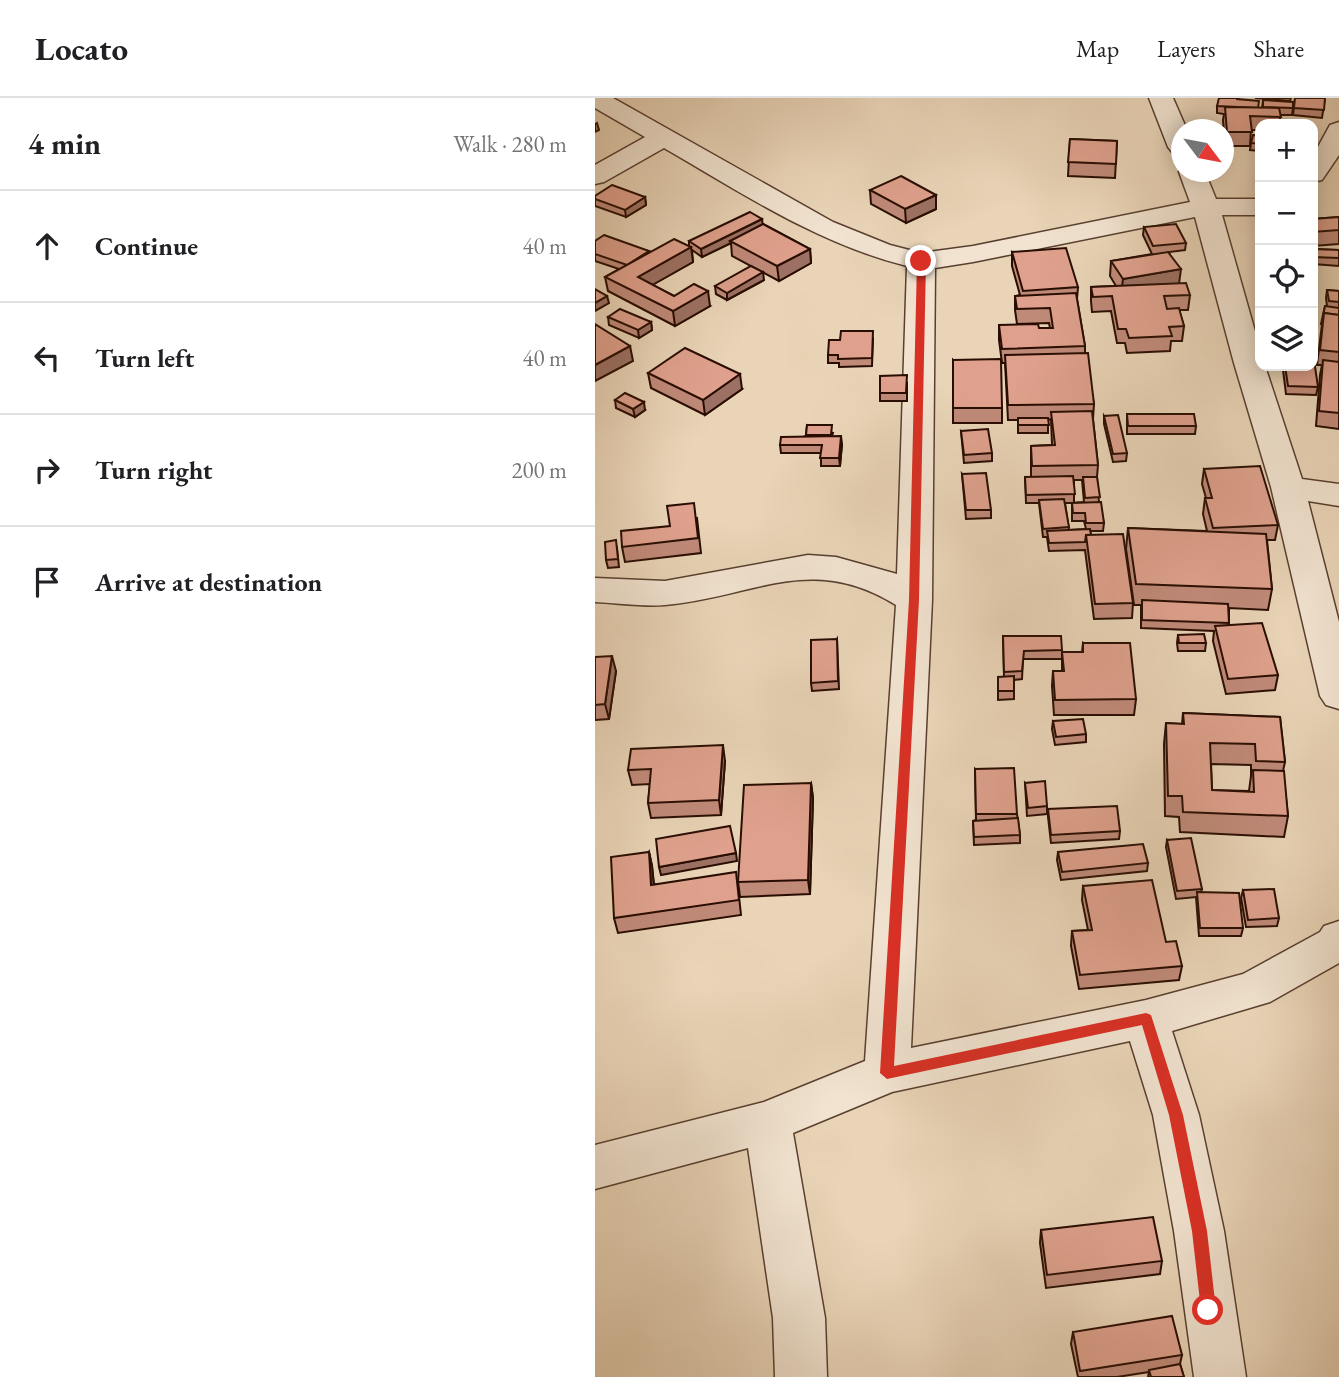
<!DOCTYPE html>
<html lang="en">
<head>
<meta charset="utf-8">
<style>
	:root { --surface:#fff; --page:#f2f2f2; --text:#202124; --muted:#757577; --line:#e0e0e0 }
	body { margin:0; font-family:"EB Garamond",serif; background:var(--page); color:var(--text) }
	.controls { position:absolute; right:21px; top:21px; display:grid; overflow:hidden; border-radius:14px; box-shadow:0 4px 18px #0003 }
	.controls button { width:63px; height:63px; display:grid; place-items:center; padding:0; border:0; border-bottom:2px solid var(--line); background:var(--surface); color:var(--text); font:35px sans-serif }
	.compass { position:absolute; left:576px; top:21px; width:63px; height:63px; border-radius:50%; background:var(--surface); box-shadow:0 4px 18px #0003; rotate:122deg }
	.stop { position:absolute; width:21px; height:21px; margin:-16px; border:5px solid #d93025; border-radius:50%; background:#fff }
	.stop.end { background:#d93025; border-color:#fff; box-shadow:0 2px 7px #0008 }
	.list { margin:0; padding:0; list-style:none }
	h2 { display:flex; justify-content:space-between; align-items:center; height:91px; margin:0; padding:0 28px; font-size:30px }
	h2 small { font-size:23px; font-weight:400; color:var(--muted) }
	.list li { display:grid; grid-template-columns:46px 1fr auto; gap:21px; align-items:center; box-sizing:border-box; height:112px; padding:0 28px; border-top:2px solid var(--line) }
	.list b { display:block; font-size:26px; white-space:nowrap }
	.list em { font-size:23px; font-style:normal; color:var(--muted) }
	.icon { flex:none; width:38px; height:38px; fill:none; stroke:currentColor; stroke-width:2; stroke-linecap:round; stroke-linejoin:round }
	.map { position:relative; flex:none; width:744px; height:1279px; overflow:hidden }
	header { display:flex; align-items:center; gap:42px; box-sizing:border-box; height:98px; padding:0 35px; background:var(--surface); border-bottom:2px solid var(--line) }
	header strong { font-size:33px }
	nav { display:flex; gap:38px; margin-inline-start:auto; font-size:24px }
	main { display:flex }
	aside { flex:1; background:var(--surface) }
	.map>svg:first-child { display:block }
</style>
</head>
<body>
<header>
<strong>Locato</strong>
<nav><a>Map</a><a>Layers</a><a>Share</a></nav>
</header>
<main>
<aside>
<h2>4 min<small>Walk · 280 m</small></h2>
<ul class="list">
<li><svg class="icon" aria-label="ahead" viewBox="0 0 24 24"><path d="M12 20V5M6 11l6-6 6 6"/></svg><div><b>Continue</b></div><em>40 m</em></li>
<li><svg class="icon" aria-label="left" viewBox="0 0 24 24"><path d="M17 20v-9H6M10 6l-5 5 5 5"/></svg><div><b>Turn left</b></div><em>40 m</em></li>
<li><svg class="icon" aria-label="right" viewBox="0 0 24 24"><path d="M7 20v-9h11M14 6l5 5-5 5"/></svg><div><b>Turn right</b></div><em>200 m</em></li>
<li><svg class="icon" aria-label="arrive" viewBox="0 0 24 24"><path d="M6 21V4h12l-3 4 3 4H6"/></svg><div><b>Arrive at destination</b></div></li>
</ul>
</aside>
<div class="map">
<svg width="744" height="1279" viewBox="0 0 744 1279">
	<rect width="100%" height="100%" fill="#e9d4b7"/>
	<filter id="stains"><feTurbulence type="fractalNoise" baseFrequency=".00286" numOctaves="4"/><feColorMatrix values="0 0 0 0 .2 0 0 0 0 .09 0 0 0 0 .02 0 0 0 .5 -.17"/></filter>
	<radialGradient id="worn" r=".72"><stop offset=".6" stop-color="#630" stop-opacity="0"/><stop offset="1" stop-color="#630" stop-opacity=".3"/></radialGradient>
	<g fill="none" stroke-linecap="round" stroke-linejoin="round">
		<defs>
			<g id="minor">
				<path d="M0,0H18L238,124L295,147L326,155L378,148L595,104L584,74L586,70V74H610L621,101H665V117H627L665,251V268H670L707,381L744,386V408L713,403L744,524V611L731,607L725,598L676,389L639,265L600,119L378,164L340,170L337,502L316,950L551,902L648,876L725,834L729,828L744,823V865L675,904L577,933L604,1017L629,1133L651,1279H599L579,1133L558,1017L535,943L297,994L198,1035L230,1220L232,1279H180L178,1220L153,1050L0,1091V1047L169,1004L270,963L301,507C215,454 159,499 70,507C48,509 23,505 0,504V480L70,483L213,457L241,459L302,476L312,168C223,146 147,95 69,50L9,84L0,86V67L50,39L0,10Z"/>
				<polygon points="554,0 578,0 592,32 586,32 586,57 577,54 573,49"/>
				<polygon points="744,24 744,57 727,82 718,84 718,58 735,27"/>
			</g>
		</defs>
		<use href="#minor" stroke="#593f2f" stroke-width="3"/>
		<use href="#minor" fill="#f1e3d0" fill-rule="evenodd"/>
	</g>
	<g fill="#c08a79" stroke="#290d02" stroke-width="2" fill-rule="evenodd">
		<polygon points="660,0 696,0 695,3"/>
		<polygon points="700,0 730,0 727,20 698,17"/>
		<polygon points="643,1 663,10 667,10 668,2 698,10 697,17 685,17 685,26 665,26 665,32 656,32 655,48 630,48 628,22 629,16 622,15 622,8"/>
		<polygon points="665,38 665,53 655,52 656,45"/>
		<polygon points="475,41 522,43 520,80 473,78"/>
		<polygon points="275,92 341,97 341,111 311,125 276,106"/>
		<polygon points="0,98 50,99 51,107 31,119 0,108"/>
		<polygon points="744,119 744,146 718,148 718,121"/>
		<polygon points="168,126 215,151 216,165 184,183 137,158 136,145 107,159 97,152 98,164 57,187 79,198 115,208 80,228 13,193 10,179 24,171 0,163 0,143 54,153 54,155 94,148 94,143"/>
		<polygon points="549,129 591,145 590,152 574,154 584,185 595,197 593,212 584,212 589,228 587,243 576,243 575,253 532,255 530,245 522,245 516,213 497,214 496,203 496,189 521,188 515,178 516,163 557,156 548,137"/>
		<polygon points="718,151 744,152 744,168 718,166"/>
		<path d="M417,154L483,189L482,201L490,248V256L499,306L498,321L503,367L502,379L504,404L509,425L508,433H495L496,437L538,505L537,520L499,521L490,452L454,453L452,439H448L444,405H431L430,379H436V348L457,347L456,321L453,322V335H423V322H413L410,265H407L404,242V227L444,230H455L454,225L422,226L420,212V198L425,197L417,168ZM479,382H487L489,404L477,405V423H489L491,431L474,432L470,405H479Z"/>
		<polygon points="169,182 132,202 121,196 120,188"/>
		<polygon points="732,192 744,193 744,331 721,328 725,277 727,267 722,267 727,226 726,226 730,208 732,208 731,200"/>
		<polygon points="13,219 56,224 57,232 44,240 14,227"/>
		<polygon points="278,241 277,268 244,269 244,265 233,265 233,257"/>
		<polygon points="358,262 407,310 407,325 358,325"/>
		<polygon points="689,268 718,268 723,289 721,297 691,296 688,272"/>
		<polygon points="53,275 147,291 110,317 56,290"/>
		<polygon points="312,285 312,303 285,303 285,295"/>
		<polygon points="20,302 50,312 40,319 21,310"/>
		<polygon points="532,316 601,328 600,336 532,336"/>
		<polygon points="509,318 532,355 531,363 518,364 509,326"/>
		<polygon points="212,327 238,335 237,338 247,346 245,368 226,368 226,355 186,355 185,347 211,338"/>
		<polygon points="366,333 397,355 397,363 369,365"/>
		<polygon points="609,371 683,427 680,442 672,442 677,491 673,512 634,510 634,527 683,577 680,592 631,596 618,543 619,533 546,530 546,507 539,507 531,451 533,430 612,433 608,416 610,400 611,400 607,386"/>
		<polygon points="367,376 396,412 396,420 371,421"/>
		<polygon points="102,420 106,455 30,464 27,449 75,428"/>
		<polygon points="22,450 24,469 13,470 11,462"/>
		<polygon points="583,537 611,545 610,553 583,553 582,545"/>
		<polygon points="408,538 467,552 467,561 428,561 427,581 419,582 419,601 403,602 403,579 409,579"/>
		<polygon points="242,541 244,591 217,593 216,585"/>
		<polygon points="488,545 541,601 539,617 459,617 457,588 458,573 467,573 467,554 487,554"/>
		<polygon points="0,559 21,573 14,621 0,622"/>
		<path d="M588,615L685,619L690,664L688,673L693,718L689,739L585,734L584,719L570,718L569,646L571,625L587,626ZM616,666L656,667V678L654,693L617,692Z"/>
		<polygon points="458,623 491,636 491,644 460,647 457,631"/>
		<polygon points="130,663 126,717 56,720 53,705 55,686 37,687 33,672"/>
		<polygon points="380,671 422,716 425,737 425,745 379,747 378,723 381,722"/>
		<polygon points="216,685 218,700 215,796 145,799 143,784"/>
		<polygon points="430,685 452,708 452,716 432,718"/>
		<polygon points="453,711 525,733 524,741 456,745 453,719"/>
		<polygon points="572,742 607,791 606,794 648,830 646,838 604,838 601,799 581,801 571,749"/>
		<polygon points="54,754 57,768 59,786 143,789 146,817 23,835 19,820"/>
		<polygon points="463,754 553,765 552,773 466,782 462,762"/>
		<polygon points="488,788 571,844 587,868 584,882 484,891 476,848 477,833 493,832 487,802"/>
		<polygon points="648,792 684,820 682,828 651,829 646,800"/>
		<polygon points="446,1132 567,1163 565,1176 451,1190 445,1145"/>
		<polygon points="478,1234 587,1257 585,1266 589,1279 553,1279 554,1274 522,1279 483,1279 476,1246"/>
	</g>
	<g fill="#9c7163" stroke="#290d02" stroke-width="2">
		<polygon points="2,25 4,32 0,34 0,26"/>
		<polygon points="341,97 341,111 311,125 310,111"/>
		<polygon points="50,99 51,107 31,119 30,112"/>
		<polygon points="167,121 168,129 135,143 136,145 107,159 106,151"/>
		<polygon points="96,149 98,164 45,194 43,179"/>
		<polygon points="215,151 216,165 184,183 182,168"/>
		<polygon points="586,171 584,186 526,196 528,181"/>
		<polygon points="168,174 169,182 132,202 132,195"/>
		<polygon points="113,193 115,208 80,228 78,213"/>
		<polygon points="12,198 14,205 0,213 0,205"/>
		<polygon points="56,224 57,232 44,240 43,232"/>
		<polygon points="35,248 38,263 0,283 0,267"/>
		<polygon points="145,276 147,291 110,317 108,302"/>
		<polygon points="49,304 50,312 40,319 38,311"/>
		<polygon points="246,338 247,346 245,368 244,360"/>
		<polygon points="17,558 21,573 14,621 10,606"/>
		<polygon points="128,647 130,663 126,717 124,702"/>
		<polygon points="216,685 218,700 215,796 213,782"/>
		<polygon points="54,754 57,768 60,801 56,787"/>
		<polygon points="141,755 142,763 66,777 64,769"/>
	</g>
	<g fill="#dfa18d" stroke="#290d02" stroke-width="2">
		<polygon points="624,0 642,0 642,1 664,3 663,10 622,8"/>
		<polygon points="700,0 730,0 729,12 699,10"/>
		<polygon points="668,2 698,4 698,10 668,9"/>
		<polygon points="630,9 684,10 686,19 655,18 657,34 632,34"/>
		<polygon points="658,37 665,38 665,46 656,45"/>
		<polygon points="475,41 522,43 521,66 473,64"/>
		<polygon points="306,78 341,97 310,111 275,92"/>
		<polygon points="17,87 50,99 30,112 0,101 0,98"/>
		<polygon points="155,114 167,121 106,151 94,143"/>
		<polygon points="744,119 744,132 718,134 718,121"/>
		<polygon points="168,126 215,151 182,168 135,143"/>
		<polygon points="581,126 591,145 558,148 549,129"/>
		<polygon points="9,137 54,153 32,167 0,156 0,143"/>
		<polygon points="79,141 96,149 43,179 79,198 99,186 113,193 78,213 10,179"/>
		<polygon points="471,150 483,189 428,193 417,154"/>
		<polygon points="718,151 744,152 744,160 718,159"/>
		<polygon points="573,154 586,171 528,181 516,163"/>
		<polygon points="156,168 168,174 132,195 120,188"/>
		<polygon points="591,185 595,197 569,198 572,211 584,210 589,228 574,229 577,238 534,240 531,231 523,231 517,198 498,199 496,189"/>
		<polygon points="0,191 12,198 0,205"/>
		<polygon points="732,192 744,193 744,204 734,203"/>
		<polygon points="481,195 490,248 407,251 404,227 443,226 444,230 458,230 455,210 422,211 420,198"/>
		<polygon points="730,208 744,210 744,217 729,215 729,218 728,218"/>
		<polygon points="25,211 56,224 43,232 13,219"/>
		<polygon points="729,215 744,217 744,254 725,252"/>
		<polygon points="0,226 35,248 0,267"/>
		<polygon points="246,233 278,233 277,260 243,261 243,257 233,257 234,242 245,242"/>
		<polygon points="90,250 145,276 108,302 53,275"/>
		<polygon points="493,255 499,306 413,307 410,257"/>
		<polygon points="718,255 723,289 693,288 690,268 718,268"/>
		<polygon points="406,261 407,310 358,310 358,262"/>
		<polygon points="728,262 744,264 744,315 724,313"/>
		<polygon points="312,277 311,295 285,295 285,278"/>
		<polygon points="30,295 49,304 38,311 20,302"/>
		<polygon points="497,313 503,367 437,368 436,348 460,347 456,314"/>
		<polygon points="532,316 599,316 601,328 533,328"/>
		<polygon points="523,317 532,355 518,356 509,318"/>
		<polygon points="423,320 453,320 454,327 423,327"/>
		<polygon points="212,327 237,327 236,337 211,337"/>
		<polygon points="393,331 397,355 369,357 366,333"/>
		<polygon points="246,338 244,360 225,360 227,347 185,347 186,339"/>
		<polygon points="665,368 683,427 618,430 610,400 617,400 609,371"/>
		<polygon points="391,375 396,412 371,412 367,376"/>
		<polygon points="478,378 480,396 431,397 430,379"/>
		<polygon points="488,379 502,379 505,399 490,400"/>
		<polygon points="469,401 474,429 448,431 444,402"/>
		<polygon points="506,404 509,425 491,425 490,415 478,415 477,405"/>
		<polygon points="99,405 103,440 27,449 26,433 75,428 72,408"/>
		<polygon points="533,430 671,436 677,491 541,486"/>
		<polygon points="495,431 496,437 491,437 490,444 454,445 452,433"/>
		<polygon points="528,436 538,505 500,506 491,437"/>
		<polygon points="21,442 23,461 11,462 10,444"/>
		<polygon points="547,502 633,506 634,525 547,522"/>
		<polygon points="667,525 683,577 633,581 620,528"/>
		<polygon points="609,536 611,545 584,545 583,537"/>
		<polygon points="408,538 466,538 467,552 429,553 427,573 409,574"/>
		<polygon points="242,541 243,583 216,585 216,542"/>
		<polygon points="488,545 535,545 541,601 460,602 458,573 469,573 467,554 488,554"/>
		<polygon points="17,558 10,606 0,607 0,559"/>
		<polygon points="419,578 419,593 403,593 403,579"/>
		<polygon points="588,615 685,619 690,664 661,663 660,646 615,645 617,692 659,694 658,672 689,673 693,718 588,714 587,698 573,698 571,625 589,626"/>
		<polygon points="488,621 491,636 461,639 458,623"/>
		<polygon points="128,647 124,702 53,705 56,671 33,672 36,651"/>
		<polygon points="419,670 422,716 381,716 380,671"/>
		<polygon points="450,683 452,708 433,710 430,685"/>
		<polygon points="216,685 213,782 143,784 149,687"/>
		<polygon points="522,708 525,733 456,737 453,711"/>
		<polygon points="423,720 425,737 379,739 378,723"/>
		<polygon points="135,728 141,755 64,769 61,741"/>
		<polygon points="596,740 607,791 582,793 572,742"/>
		<polygon points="548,746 553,765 467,774 463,754"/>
		<polygon points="54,754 56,787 141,774 144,802 19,820 16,759"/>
		<polygon points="557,782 571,844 581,843 587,868 485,877 477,833 497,832 488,788"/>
		<polygon points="679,791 684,820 653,822 648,792"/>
		<polygon points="602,794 644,795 648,830 605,830"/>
		<polygon points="558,1119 567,1163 452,1177 446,1132"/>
		<polygon points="577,1218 587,1257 485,1273 478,1234"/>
		<polygon points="585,1266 589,1279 556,1279 554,1272"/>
	</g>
	<polygon fill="#d93025" points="326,161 331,163 324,502 299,968 551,915 556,917 588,1017 612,1133 621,1212 619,1217 613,1219 608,1217 606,1212 597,1133 574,1017 547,927 292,981 285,975 314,502 322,163"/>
	<rect width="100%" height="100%" filter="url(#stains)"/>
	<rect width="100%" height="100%" fill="url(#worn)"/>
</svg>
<div class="controls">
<button>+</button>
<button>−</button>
<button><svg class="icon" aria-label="locate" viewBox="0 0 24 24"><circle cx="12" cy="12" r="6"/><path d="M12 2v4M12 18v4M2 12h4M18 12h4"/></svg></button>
<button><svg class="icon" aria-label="layers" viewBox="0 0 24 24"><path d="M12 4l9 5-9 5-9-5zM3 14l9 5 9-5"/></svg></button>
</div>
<svg class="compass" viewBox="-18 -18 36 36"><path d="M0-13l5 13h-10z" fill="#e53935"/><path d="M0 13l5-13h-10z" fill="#757577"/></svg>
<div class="stop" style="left:613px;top:1212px"></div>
<div class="stop end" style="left:326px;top:163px"></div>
</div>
</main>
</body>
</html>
